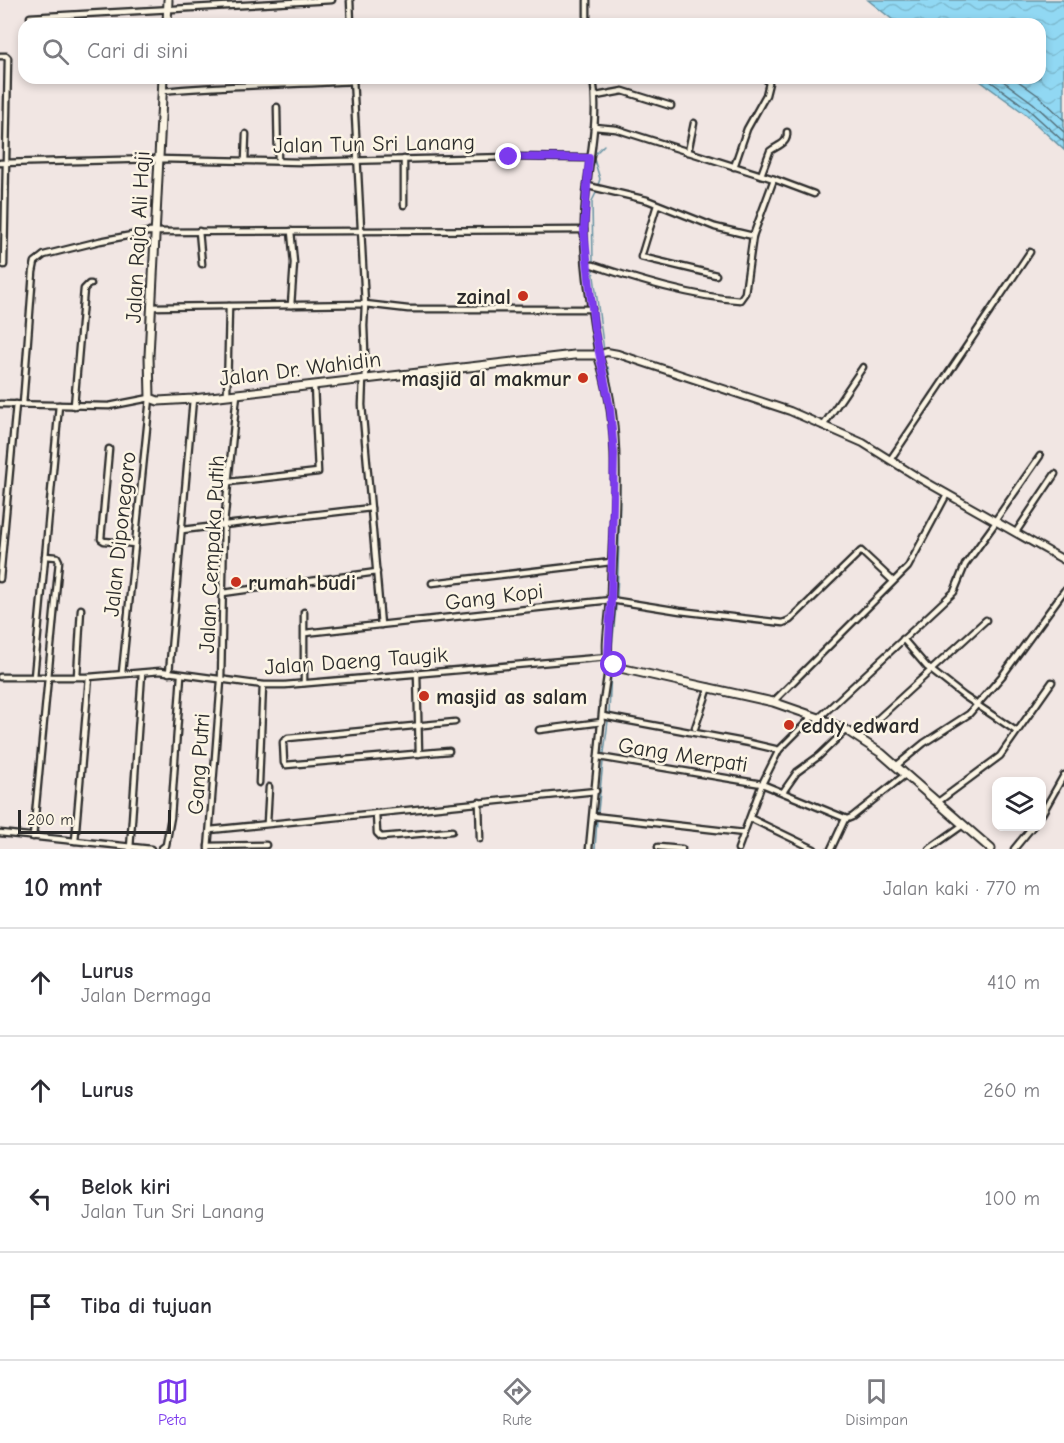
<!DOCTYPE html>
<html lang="id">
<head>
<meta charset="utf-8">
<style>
	:root { --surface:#fff; --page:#f2f2f3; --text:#2b2b33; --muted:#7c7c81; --line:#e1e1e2; --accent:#7c3aed }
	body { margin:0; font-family:"Comic Neue",sans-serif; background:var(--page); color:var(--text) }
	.controls { position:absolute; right:18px; bottom:18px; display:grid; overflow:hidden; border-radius:12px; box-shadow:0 3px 9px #0003 }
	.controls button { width:54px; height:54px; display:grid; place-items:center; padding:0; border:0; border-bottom:2px solid var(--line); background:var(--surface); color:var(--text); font:30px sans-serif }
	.scale { position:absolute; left:18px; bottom:15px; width:153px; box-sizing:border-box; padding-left:6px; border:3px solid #2b2b2b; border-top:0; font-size:16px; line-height:21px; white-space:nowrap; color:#2b2b2b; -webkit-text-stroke:4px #fcf5e5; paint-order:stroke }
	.stop { position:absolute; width:18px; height:18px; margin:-14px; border:4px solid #7c3aed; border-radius:50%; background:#fff }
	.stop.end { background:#7c3aed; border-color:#fff; box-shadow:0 2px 6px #0008 }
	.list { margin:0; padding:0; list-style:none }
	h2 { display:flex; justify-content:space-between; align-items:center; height:78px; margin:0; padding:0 24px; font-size:26px }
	h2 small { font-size:20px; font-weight:400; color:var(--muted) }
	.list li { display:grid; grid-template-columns:39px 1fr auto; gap:18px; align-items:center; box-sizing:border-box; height:108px; padding:0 24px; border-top:2px solid var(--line) }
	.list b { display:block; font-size:22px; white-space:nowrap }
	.list p { margin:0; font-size:20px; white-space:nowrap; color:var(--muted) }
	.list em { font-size:20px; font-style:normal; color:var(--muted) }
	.icon { flex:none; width:33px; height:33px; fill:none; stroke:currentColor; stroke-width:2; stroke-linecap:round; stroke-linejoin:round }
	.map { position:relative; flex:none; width:1064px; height:849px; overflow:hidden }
	.search { position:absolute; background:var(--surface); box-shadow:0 3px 9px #0003; left:18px; right:18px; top:18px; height:66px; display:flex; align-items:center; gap:15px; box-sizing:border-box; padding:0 21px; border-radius:18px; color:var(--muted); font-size:22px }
	.sheet { height:510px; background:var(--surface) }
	nav { display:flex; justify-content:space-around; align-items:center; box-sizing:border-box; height:84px; border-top:2px solid var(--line); background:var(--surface); font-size:16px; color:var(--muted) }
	nav a { display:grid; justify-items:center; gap:3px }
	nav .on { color:var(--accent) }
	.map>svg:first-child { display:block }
</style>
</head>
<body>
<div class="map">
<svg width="1064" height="849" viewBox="0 0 1064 849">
	<defs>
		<pattern id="water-waves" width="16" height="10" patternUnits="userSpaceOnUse" patternTransform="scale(1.5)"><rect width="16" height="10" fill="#91d8f3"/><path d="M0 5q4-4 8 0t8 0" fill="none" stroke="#7dbad0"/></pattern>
	</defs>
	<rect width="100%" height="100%" fill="#f1e6e3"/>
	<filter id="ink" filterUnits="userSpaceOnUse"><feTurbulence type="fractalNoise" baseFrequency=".0167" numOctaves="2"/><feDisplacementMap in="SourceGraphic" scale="12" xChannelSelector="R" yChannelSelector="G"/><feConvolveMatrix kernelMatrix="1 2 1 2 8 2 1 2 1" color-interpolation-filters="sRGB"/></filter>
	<g filter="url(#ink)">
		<polygon fill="url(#water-waves)" stroke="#6893a3" stroke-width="1.5" points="868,0 1064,0 1064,150 1024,113 976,78 1040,78 1040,24 898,24"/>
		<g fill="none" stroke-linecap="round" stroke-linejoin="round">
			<g stroke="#54707b" stroke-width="1.5">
				<polyline points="986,78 1028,109 1064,142"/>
				<polyline points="999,78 1033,103 1064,132"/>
				<polyline points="1014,78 1039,96 1064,120"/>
			</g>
			<g stroke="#6893a3" stroke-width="1.5">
				<polyline points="598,185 600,179 593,156 604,145"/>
				<polyline points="593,261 592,201 596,193"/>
				<polyline points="593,269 604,351"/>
				<path d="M608,367C624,446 620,516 617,596"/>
				<polyline points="611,658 616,606"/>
				<polyline points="609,713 611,669"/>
				<polyline points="604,753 608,721"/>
				<polyline points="598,812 603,762"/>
				<polyline points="595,849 597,820"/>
			</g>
			<defs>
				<g id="street">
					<polyline points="350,0 351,24"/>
					<polyline points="30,17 332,0"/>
					<polyline points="587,24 587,0"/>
					<polyline points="0,56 6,56 8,58 4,265"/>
					<polyline points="353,78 365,304 364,326 366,378"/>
					<path d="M593,78C601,128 583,179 584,230C584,271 592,314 598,355"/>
					<path d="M163,91C226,85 290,85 353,81"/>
					<polyline points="596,96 623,91 671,106"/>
					<polyline points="277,107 278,161"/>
					<polyline points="594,127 616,129 774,179 814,194"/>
					<polyline points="688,152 694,123"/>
					<polyline points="404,159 404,205"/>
					<polyline points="245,161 246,134"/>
					<polyline points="0,163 159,159 301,162 509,157 589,158"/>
					<polyline points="734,167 747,129 766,95 769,83 765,78"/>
					<path d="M761,175L770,151C778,145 788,144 787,132"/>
					<polyline points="588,186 647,200 715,227 753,236"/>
					<polyline points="657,205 641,257 716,275"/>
					<polyline points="199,231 202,264"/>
					<path d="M587,265H593C638,280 693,297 740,300L745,293L753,236L774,179"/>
					<polyline points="291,305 294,263 291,231"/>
					<polyline points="152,307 365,304 408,309 592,309"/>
					<polyline points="363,378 362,405 381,625"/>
					<polyline points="227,394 229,306"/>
					<polyline points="0,404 109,406 150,398 122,673"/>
					<polyline points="23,404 33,272 35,262 44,255 100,241 148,232 584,230"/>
					<polyline points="74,406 84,289 89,284 91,284"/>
					<polyline points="823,426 863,367"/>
					<polyline points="109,449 101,539 104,541 135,544"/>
					<polyline points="890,460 1030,252"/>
					<polyline points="229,482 318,472 314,385"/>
					<polyline points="995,521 1040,456"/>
					<polyline points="182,530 371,508"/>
					<polyline points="1016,532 1055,474"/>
					<polyline points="0,579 16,404"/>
					<polyline points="432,583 611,562"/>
					<polyline points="223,593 377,572"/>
					<polyline points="305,633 611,600 680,611 783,623 790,620 861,551 893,581"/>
					<polyline points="903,639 927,667 964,696 1016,731"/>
					<polyline points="169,673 193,399"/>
					<polyline points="417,673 419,754"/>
					<polyline points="77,676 81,609"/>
					<polyline points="0,677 89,677 160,671 263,685 285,685 608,657"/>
					<polyline points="34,677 59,405"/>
					<polyline points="304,683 304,612"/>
					<polyline points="773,702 908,567 947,494"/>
					<polyline points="603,716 749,743 779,750"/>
					<polyline points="819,718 954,592 965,565 996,522"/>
					<polyline points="695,728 709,687"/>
					<polyline points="539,730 602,722"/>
					<polyline points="858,737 986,620"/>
					<polyline points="449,751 286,765 284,763 283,742 288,738 455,722"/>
					<polyline points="599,757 762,784 847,819 852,817 906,774"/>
					<polyline points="896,766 924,743 969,714 1002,676 1064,591"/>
					<polyline points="259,783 263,685"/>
					<polyline points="783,792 797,772 819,756 846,730"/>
					<polyline points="479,802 480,839"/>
					<polyline points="938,802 1000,756 1052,682"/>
					<polyline points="376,813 377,833 381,837 452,831"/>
					<polyline points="1042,814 1064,775"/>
					<polyline points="593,816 744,833"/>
					<polyline points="750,818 814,849"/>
					<polyline points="267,823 269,787"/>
					<polyline points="210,830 596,791"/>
					<polyline points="0,833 151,849"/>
					<polyline points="33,837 59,561 57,557 45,556"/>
					<polyline points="75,841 89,677"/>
					<polyline points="208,846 266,845"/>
					<polyline points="658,847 682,849"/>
					<polyline points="130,849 142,673"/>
					<polyline points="161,849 166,845 171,817 181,675"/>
					<polyline points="208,849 221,681 224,524 237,394"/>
					<polyline points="589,849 603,703 609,663"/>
					<polyline points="738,849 762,784 779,750 813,716"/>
					<polyline points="831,849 845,819"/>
					<polyline points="929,849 963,825"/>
					<polyline points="1014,849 1033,826"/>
				</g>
				<polyline id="secondary" points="598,355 607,352 618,354 790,411 863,443 919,478 1064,560"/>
				<g id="primary">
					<polyline points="167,24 168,0"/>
					<path d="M163,78L149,356L150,398L158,401L193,399L574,355H598C625,431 613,519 611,598C611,617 604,645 609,663L620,668L773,702L819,718L846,730L881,753L991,849"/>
				</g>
			</defs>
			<use href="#street" stroke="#2b2b2b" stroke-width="9"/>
			<use href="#secondary" stroke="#2b2b2b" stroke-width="10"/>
			<use href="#primary" stroke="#2b2b2b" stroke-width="11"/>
			<use href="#street" stroke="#fcf5e5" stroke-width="4.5"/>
			<use href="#secondary" stroke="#fcf5e5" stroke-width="6"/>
			<use href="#primary" stroke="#fcf5e5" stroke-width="7"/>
		</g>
	</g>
	<g fill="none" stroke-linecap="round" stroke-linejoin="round" filter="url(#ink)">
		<polyline stroke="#7c3aed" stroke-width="8" points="509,157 589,158 584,230 594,327 610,408 614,453 611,600 608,657 609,663 614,665"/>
	</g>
	<g fill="#c8321e" stroke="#fcf5e5" stroke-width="2">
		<circle cx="523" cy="296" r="6"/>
		<circle cx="583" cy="378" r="6"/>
		<circle cx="236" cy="582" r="6"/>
		<circle cx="424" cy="696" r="6"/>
		<circle cx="789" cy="725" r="6"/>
	</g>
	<g text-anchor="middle" stroke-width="5" stroke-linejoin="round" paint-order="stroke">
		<g font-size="22" fill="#2b2b2b" stroke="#fcf5e5">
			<text transform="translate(374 143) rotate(-1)" y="8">Jalan Tun Sri Lanang</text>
			<text transform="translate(137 237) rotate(-87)" y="8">Jalan Raja Ali Haji</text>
			<text transform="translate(300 368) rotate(-7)" y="8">Jalan Dr. Wahidin</text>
			<text transform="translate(119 534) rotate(-84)" y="8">Jalan Diponegoro</text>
			<text transform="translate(211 554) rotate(-87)" y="8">Jalan Cempaka Putih</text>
			<text transform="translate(494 596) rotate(-7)" y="8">Gang Kopi</text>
			<text transform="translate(356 660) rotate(-4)" y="8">Jalan Daeng Taugik</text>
			<text transform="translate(683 754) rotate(9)" y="8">Gang Merpati</text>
			<text transform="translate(198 764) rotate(-86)" y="8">Gang Putri</text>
		</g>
		<g font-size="22" font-weight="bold" fill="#2b2b2b" stroke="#fcf5e5" text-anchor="start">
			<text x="511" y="304" text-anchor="end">zainal</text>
			<text x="571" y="386" text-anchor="end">masjid al makmur</text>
			<text x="248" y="590">rumah budi</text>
			<text x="436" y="704">masjid as salam</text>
			<text x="801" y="733">eddy edward</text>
		</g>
	</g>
</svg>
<div class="controls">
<button><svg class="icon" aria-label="layers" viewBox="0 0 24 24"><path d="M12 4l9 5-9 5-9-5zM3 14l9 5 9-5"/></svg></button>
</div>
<div class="scale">200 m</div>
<div class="stop" style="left:614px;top:665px"></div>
<div class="stop end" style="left:509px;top:157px"></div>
<div class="search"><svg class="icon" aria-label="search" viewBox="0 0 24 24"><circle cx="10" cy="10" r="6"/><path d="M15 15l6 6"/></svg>Cari di sini</div>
</div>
<section class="sheet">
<h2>10 mnt<small>Jalan kaki · 770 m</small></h2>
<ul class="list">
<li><svg class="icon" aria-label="ahead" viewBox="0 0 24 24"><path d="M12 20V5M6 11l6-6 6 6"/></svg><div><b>Lurus</b><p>Jalan Dermaga</p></div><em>410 m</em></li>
<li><svg class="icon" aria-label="ahead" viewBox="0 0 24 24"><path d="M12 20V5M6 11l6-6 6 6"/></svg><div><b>Lurus</b></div><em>260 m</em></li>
<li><svg class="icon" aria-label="left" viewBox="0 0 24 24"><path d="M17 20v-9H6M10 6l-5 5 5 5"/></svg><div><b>Belok kiri</b><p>Jalan Tun Sri Lanang</p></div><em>100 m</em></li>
<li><svg class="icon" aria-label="arrive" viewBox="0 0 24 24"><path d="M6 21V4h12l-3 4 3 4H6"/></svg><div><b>Tiba di tujuan</b></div></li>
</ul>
</section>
<nav>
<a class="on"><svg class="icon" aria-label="map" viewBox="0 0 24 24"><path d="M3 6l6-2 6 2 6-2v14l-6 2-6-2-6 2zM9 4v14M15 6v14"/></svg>Peta</a>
<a><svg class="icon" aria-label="directions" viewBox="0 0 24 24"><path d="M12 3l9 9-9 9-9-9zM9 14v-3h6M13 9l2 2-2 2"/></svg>Rute</a>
<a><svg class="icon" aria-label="saved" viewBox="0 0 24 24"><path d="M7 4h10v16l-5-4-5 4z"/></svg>Disimpan</a>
</nav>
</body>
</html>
